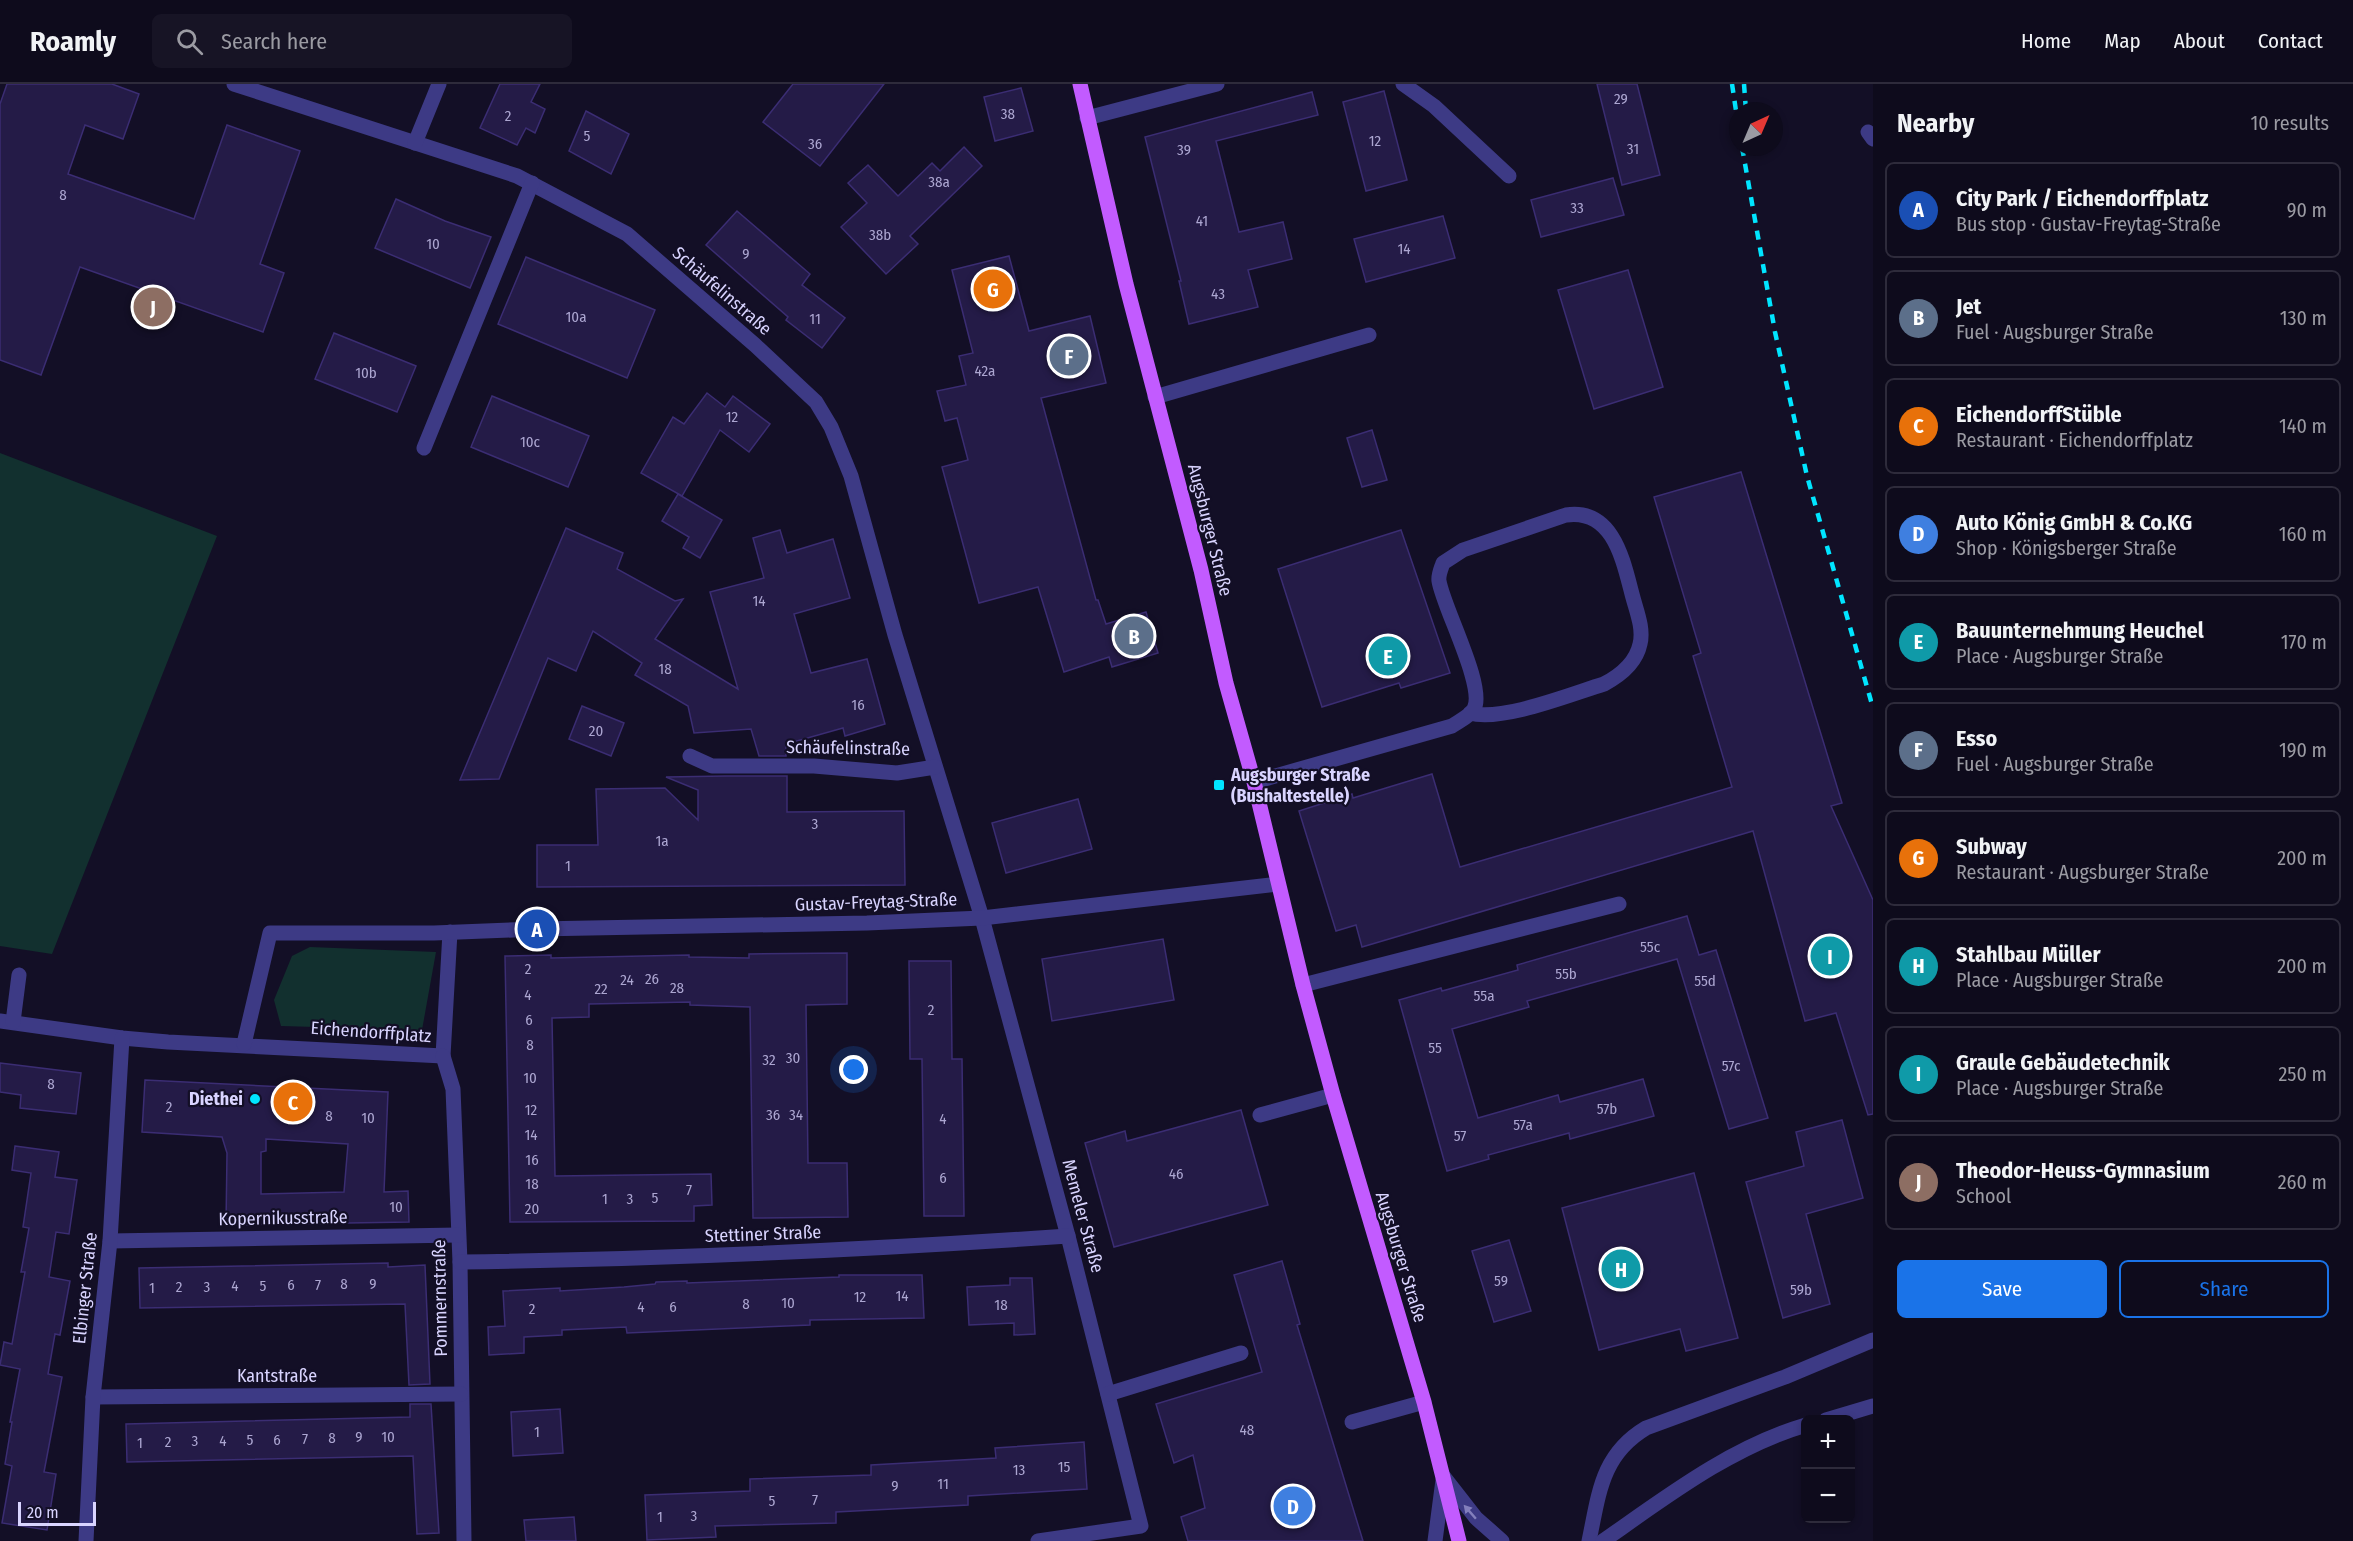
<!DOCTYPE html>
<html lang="en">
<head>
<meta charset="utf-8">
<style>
	:root { --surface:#0e0b1c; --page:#171425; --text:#f1f3f6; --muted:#9b9ba3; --line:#2e2b3b; --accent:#1a73e8 }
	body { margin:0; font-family:"Fira Sans Condensed",sans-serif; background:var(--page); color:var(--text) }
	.controls { position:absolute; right:18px; bottom:18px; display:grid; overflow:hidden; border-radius:9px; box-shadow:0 3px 9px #0003 }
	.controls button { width:54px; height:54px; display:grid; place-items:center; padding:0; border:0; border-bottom:2px solid var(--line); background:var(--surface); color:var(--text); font:30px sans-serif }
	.compass { position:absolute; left:1729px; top:18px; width:54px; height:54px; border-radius:50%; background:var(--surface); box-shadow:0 3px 9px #0003; rotate:44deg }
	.scale { position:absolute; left:18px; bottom:15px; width:78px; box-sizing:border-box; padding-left:6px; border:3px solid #d9d4ff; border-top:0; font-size:16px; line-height:21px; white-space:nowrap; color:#d9d4ff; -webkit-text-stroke:4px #130f26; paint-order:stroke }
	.you { position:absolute; left:854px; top:986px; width:21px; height:21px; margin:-15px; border:4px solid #fff; border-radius:50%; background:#1a73e8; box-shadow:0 0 0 9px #1a73e833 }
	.badge { display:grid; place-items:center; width:39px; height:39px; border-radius:50%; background:var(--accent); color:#fff; font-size:20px; font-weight:700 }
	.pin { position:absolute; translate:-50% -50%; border:3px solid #fff; box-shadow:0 2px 6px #0006 }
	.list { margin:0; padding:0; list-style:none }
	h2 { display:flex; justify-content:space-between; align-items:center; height:78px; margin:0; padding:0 24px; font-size:26px }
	h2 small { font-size:20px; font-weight:400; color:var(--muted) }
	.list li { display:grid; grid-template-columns:39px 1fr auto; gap:18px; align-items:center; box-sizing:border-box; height:96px; margin:0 12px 12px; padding:0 12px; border:2px solid var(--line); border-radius:9px }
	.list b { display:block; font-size:22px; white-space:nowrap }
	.list p { margin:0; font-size:20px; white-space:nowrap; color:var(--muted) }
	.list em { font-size:20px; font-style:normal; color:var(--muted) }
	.actions { display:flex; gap:12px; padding:18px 24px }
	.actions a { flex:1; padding:14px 0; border:2px solid var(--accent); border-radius:9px; text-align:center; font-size:21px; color:var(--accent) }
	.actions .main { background:var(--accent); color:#fff }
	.icon { flex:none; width:33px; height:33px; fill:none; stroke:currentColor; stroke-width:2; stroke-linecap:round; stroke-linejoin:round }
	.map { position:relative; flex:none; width:1873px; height:1457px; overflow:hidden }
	header { display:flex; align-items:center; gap:36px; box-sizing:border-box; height:84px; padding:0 30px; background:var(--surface); border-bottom:2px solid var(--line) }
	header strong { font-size:28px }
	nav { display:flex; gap:33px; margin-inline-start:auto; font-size:21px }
	.search { width:420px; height:54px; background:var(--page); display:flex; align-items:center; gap:15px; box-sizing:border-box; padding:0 21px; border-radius:9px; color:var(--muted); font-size:22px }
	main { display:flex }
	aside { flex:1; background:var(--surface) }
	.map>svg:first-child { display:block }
</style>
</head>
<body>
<header>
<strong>Roamly</strong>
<div class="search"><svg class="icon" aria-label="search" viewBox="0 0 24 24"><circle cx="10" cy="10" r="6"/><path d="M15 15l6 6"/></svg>Search here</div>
<nav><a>Home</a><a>Map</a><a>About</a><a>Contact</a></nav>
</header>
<main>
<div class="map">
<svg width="1873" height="1457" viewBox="0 0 1873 1457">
	<rect width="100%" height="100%" fill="#130f26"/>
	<g fill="#12302f">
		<polygon points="0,369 217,452 52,870 0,862"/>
		<polygon points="310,863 436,868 422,946 281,942 274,916 292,872"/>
	</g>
	<g fill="#241b47" stroke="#3b2d73" stroke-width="1.5" fill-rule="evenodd">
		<polygon points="7,0 112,0 139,10 123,55 85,41 68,90 194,135 227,41 300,67 260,180 284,189 263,248 80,183 41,291 0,276 0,20"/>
		<polygon points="500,0 540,0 531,18 545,25 535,49 526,44 517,61 480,44"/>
		<polygon points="793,0 884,0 820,82 763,38"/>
		<polygon points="1597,0 1637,0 1660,91 1622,101"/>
		<polygon points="1021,4 1033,47 995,57 984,13"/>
		<polygon points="1384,7 1407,96 1366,107 1343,18"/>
		<polygon points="1312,8 1318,31 1216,57 1239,148 1283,138 1292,175 1248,186 1258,223 1189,240 1179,197 1181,197 1145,53"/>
		<polygon points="586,27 629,50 611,90 569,67"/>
		<polygon points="964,63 982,82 910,152 918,160 886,190 841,143 867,119 848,99 868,81 898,112 932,79 940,87"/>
		<polygon points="1613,94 1624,131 1541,153 1531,116"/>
		<polygon points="396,115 445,137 491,153 470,204 375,164"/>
		<polygon points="737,127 810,190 802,201 845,234 822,264 786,236 788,233 706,161"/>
		<polygon points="1443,132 1455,174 1366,198 1354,155"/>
		<polygon points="1009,172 1029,247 1090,232 1106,299 1041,314 1096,516 1098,516 1106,540 1146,528 1158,569 1112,583 1109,573 1064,588 1038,503 979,519 942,383 968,376 957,334 945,337 937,307 966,301 959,272 973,269 952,186"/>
		<polygon points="526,173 655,226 627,294 498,240"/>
		<polygon points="1628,186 1663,303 1594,325 1558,206"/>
		<polygon points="334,249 416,282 397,328 315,295"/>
		<polygon points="707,309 725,323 733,312 770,340 749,368 720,346 682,412 641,389 673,333 684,340"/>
		<polygon points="492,312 589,352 568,403 471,363"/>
		<polygon points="1372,346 1387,396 1362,403 1347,354"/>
		<polygon points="1741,388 1842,719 1831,722 1873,816 1873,1030 1868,1031 1836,929 1805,937 1753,747 1362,863 1356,841 1336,847 1299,727 1352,710 1353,714 1432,690 1460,783 1732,703 1693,572 1701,569 1654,413"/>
		<polygon points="678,410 722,436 700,474 683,464 689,453 662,437"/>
		<polygon points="566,444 623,469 617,485 675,517 683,515 655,555 738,605 710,508 764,494 753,454 780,446 787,469 833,455 850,514 794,530 811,589 867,575 885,640 845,652 843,644 786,660 786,672 759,672 751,645 694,649 688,622 635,591 642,579 593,547 576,587 548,574 499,695 460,696"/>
		<polygon points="1401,446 1450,589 1401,604 1399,599 1322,623 1278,485"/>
		<polygon points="582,622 624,639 611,672 569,655"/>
		<polygon points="726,692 787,692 787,728 904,727 905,801 537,803 537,761 598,761 596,705 665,704 698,736 698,706 666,693"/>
		<polygon points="1078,715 1092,765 1006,789 992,739"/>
		<polygon points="1687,832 1699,871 1716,866 1768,1034 1729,1045 1677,875 1527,917 1529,923 1452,945 1478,1034 1558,1011 1560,1018 1643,995 1654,1032 1570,1055 1569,1049 1488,1071 1489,1075 1447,1087 1399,916 1441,904 1442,907 1518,886 1517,881"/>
		<polygon points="1163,855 1174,916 1052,937 1042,875"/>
		<polygon points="847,869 847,920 806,921 808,1079 847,1079 848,1133 753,1134 750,923 690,921 690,918 640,919 589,920 589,933 552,934 555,1092 711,1090 712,1121 694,1122 694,1137 510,1138 505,872 551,871 551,874 689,871 689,873 749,874 749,870"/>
		<polygon points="909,877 951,877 952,975 962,975 964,1132 924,1132 922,975 910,975"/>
		<polygon points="0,979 81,989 76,1030 20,1024 21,1011 0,1008"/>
		<path d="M145,996L388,1008L384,1108L408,1107L409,1138L226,1141L227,1069L222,1053L142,1048ZM266,1055L348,1060L344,1108L261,1110V1068L266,1067Z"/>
		<polygon points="1241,1026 1268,1121 1114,1163 1085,1059 1125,1047 1127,1057"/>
		<polygon points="1842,1036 1863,1114 1806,1130 1830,1220 1783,1234 1746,1098 1804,1082 1796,1048"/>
		<polygon points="15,1062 59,1068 55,1093 77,1096 69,1150 56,1148 49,1193 70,1197 60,1251 55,1250 48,1290 62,1293 44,1388 56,1390 47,1446 2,1439 12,1382 5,1380 12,1338 10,1338 20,1285 0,1281 4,1258 12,1260 25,1188 21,1188 29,1144 23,1143 31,1089 12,1086"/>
		<polygon points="1694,1089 1738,1254 1686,1267 1680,1245 1599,1266 1562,1124"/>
		<polygon points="1509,1156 1531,1227 1494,1238 1472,1167"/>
		<polygon points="1282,1177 1300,1240 1297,1241 1363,1457 1188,1457 1181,1433 1205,1424 1193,1371 1174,1379 1156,1320 1262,1288 1234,1191"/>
		<polygon points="388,1179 388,1183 425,1181 430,1300 409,1301 405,1220 140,1224 139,1184"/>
		<polygon points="839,1191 922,1191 924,1234 810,1236 810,1241 627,1249 626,1243 562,1246 562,1251 524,1253 524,1269 489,1271 488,1243 505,1242 503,1207 560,1204 560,1207 624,1203 655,1200 656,1198 687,1197 687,1199 839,1193"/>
		<polygon points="1010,1194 1032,1194 1035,1250 1014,1251 1014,1239 969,1241 967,1203 1010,1201"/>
		<polygon points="410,1320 431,1320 439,1449 417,1450 413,1372 127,1378 126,1340 410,1333"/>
		<polygon points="560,1325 563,1369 513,1372 511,1328"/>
		<polygon points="1084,1358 1087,1405 968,1412 968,1421 836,1428 836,1439 715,1442 716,1453 647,1456 645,1411 750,1407 750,1395 871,1391 871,1381 996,1374 995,1364"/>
		<polygon points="574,1433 576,1457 526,1457 524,1436"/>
	</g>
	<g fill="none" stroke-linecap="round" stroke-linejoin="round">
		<g stroke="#3d3a85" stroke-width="15">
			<polyline points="234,0 517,92 627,150 755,261 816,318 831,343 851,392 895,551 982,834 1068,1152 1141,1442 1038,1457"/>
			<polyline points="1403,0 1434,22 1509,92"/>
			<polyline points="1087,34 1217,0"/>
			<polyline points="1868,48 1873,55"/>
			<polyline points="415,59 439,0"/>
			<polyline points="1155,313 1369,251"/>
			<polyline points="424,364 532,99"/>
			<polyline points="690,672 712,682 814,682 897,689 935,683"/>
			<path d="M1254,698L1452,642C1459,637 1469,633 1474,625C1486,603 1443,523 1439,497C1438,491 1441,485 1443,479L1463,466L1566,431C1613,424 1623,476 1632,510C1636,526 1644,544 1640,560C1636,579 1621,591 1604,600C1571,610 1502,638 1470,629"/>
			<polyline points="1303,901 1619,820"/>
			<polyline points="0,937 122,954 168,958 443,972 450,848"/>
			<polyline points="13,938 19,891"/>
			<polyline points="244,960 270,849 434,849 537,845 867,839 982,834 1278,800"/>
			<polyline points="443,972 453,1005 460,1178 464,1457"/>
			<polyline points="1260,1031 1333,1011"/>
			<polyline points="110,1157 458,1151"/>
			<path d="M460,1178C663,1175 866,1166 1068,1152"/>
			<polyline points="1108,1310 1241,1269"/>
			<polyline points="93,1313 461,1310"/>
			<polyline points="1826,1336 1873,1322"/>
			<polyline points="1352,1338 1424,1318"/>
			<polyline points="1444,1393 1476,1434 1502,1457"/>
			<polyline points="86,1457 93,1313 110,1157 122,954"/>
			<polyline points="1435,1457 1443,1396"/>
			<path d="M1589,1457C1599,1410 1601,1371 1646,1344L1785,1293L1873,1256"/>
			<path d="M1603,1457C1666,1413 1731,1363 1806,1341"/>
		</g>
		<polyline stroke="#c25bff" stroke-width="15" points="1080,0 1126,200 1201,486 1226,599 1254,698 1303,901 1333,1011 1424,1318 1459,1457"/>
		<g stroke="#00e5ff" stroke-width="4.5" stroke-dasharray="9 8" stroke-linecap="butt">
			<polyline points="1732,0 1738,40"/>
			<polyline points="1744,0 1746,27"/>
			<polyline points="1742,63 1775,248 1807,392 1873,624"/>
		</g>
	</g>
	<defs><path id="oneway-solid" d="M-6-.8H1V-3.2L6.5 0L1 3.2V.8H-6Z" transform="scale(1.5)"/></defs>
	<use fill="#837fbc" href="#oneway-solid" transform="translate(1470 1428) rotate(-131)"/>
	<g fill="#00e5ff" stroke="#130f26" stroke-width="2">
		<rect x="1213" y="695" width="12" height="12" rx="3"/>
		<circle cx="255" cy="1015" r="6"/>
	</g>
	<g text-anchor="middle" stroke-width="4.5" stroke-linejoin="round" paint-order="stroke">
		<g font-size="15" fill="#aca6d1">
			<text x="1621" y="20">29</text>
			<text x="1008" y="35">38</text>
			<text x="508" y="37">2</text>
			<text x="587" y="57">5</text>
			<text x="1375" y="62">12</text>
			<text x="815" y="65">36</text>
			<text x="1633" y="70">31</text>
			<text x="1184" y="71">39</text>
			<text x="939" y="103">38a</text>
			<text x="63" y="116">8</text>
			<text x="1577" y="129">33</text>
			<text x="1202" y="142">41</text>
			<text x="880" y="156">38b</text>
			<text x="433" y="165">10</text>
			<text x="1404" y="170">14</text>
			<text x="746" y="175">9</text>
			<text x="1218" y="215">43</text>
			<text x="576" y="238">10a</text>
			<text x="815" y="240">11</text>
			<text x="985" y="292">42a</text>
			<text x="366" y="294">10b</text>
			<text x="732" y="338">12</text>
			<text x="530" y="363">10c</text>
			<text x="759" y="522">14</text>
			<text x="665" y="590">18</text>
			<text x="858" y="626">16</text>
			<text x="596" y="652">20</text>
			<text x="815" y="745">3</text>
			<text x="662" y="762">1a</text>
			<text x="568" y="787">1</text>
			<text x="1650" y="868">55c</text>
			<text x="528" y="890">2</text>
			<text x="1566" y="895">55b</text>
			<text x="652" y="900">26</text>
			<text x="627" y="901">24</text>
			<text x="1705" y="902">55d</text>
			<text x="677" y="909">28</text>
			<text x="601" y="910">22</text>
			<text x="528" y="916">4</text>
			<text x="1484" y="917">55a</text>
			<text x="931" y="931">2</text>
			<text x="529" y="941">6</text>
			<text x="530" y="966">8</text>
			<text x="1435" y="969">55</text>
			<text x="793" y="979">30</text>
			<text x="769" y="981">32</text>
			<text x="1731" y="987">57c</text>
			<text x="530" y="999">10</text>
			<text x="51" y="1005">8</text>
			<text x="169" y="1028">2</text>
			<text x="1607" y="1030">57b</text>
			<text x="531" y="1031">12</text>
			<text x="773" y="1036">36</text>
			<text x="796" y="1036">34</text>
			<text x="329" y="1037">8</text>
			<text x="368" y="1039">10</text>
			<text x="943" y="1040">4</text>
			<text x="1523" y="1046">57a</text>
			<text x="531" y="1056">14</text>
			<text x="1460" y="1057">57</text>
			<text x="532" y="1081">16</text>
			<text x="1176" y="1095">46</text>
			<text x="943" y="1099">6</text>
			<text x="532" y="1105">18</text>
			<text x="689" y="1111">7</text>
			<text x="655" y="1119">5</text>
			<text x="605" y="1120">1</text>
			<text x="630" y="1120">3</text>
			<text x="396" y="1128">10</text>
			<text x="532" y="1130">20</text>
			<text x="1501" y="1202">59</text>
			<text x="344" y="1205">8</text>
			<text x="373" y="1205">9</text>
			<text x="291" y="1206">6</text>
			<text x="318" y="1206">7</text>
			<text x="235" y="1207">4</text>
			<text x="263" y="1207">5</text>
			<text x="179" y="1208">2</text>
			<text x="207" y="1208">3</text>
			<text x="152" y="1209">1</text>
			<text x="1801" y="1211">59b</text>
			<text x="902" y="1217">14</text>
			<text x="860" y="1218">12</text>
			<text x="788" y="1224">10</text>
			<text x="746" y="1225">8</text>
			<text x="1001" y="1226">18</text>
			<text x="641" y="1228">4</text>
			<text x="673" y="1228">6</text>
			<text x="532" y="1230">2</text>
			<text x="1247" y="1351">48</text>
			<text x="537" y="1353">1</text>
			<text x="359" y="1358">9</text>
			<text x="388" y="1358">10</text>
			<text x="332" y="1359">8</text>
			<text x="305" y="1360">7</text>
			<text x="250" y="1361">5</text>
			<text x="277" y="1361">6</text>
			<text x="195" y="1362">3</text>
			<text x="223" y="1362">4</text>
			<text x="168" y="1363">2</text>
			<text x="140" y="1364">1</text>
			<text x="1064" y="1388">15</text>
			<text x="1019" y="1391">13</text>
			<text x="943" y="1405">11</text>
			<text x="895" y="1407">9</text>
			<text x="815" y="1421">7</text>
			<text x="772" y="1422">5</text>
			<text x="694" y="1437">3</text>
			<text x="660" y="1438">1</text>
		</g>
		<g font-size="18" fill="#d9d4ff" stroke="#130f26">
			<text transform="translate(722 207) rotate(41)" y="6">Schäufelinstraße</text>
			<text transform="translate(1210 446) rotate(76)" y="6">Augsburger Straße</text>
			<text transform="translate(848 664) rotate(1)" y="6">Schäufelinstraße</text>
			<text transform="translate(876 818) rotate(-2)" y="6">Gustav-Freytag-Straße</text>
			<text transform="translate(371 948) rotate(4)" y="6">Eichendorffplatz</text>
			<text transform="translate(1083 1132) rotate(75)" y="6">Memeler Straße</text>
			<text transform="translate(283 1134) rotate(-1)" y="6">Kopernikusstraße</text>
			<text transform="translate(763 1150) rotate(-2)" y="6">Stettiner Straße</text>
			<text transform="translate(1401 1173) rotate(73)" y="6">Augsburger Straße</text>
			<text transform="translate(85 1204) rotate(-84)" y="6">Elbinger Straße</text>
			<text transform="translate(440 1214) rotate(-91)" y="6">Pommernstraße</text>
			<text x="277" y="1298">Kantstraße</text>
		</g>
		<g font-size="18" font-weight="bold" fill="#d9d4ff" stroke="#130f26" text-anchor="start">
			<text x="1231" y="697">Augsburger Straße<tspan x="1231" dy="21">(Bushaltestelle)</tspan></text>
			<text x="243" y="1021" text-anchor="end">Diethei</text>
		</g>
	</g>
</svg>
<div class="controls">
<button>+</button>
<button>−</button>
</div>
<svg class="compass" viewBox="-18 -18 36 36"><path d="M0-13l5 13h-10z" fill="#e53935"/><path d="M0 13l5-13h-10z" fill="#9b9ba3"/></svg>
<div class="scale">20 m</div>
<div class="you"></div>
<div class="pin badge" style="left:537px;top:845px;background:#1a4fb4">A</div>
<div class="pin badge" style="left:1134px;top:552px;background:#5c6f8a">B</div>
<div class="pin badge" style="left:293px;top:1018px;background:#e8710a">C</div>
<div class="pin badge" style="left:1293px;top:1422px;background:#3f7fe0">D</div>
<div class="pin badge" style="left:1388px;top:572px;background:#0f9aa8">E</div>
<div class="pin badge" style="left:1069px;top:272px;background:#5c6f8a">F</div>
<div class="pin badge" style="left:993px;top:205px;background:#e8710a">G</div>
<div class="pin badge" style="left:1621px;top:1185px;background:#0f9aa8">H</div>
<div class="pin badge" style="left:1830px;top:872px;background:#0f9aa8">I</div>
<div class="pin badge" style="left:153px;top:223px;background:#8d6e63">J</div>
</div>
<aside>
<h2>Nearby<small>10 results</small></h2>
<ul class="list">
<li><span class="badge" style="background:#1a4fb4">A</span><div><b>City Park / Eichendorffplatz</b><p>Bus stop · Gustav-Freytag-Straße</p></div><em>90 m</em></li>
<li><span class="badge" style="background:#5c6f8a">B</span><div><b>Jet</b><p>Fuel · Augsburger Straße</p></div><em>130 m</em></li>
<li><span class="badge" style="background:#e8710a">C</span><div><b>EichendorffStüble</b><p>Restaurant · Eichendorffplatz</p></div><em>140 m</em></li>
<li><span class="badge" style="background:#3f7fe0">D</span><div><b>Auto König GmbH &amp; Co.KG</b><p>Shop · Königsberger Straße</p></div><em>160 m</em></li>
<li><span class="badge" style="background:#0f9aa8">E</span><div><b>Bauunternehmung Heuchel</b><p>Place · Augsburger Straße</p></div><em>170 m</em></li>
<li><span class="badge" style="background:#5c6f8a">F</span><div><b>Esso</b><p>Fuel · Augsburger Straße</p></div><em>190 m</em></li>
<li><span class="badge" style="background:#e8710a">G</span><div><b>Subway</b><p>Restaurant · Augsburger Straße</p></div><em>200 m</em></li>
<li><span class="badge" style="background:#0f9aa8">H</span><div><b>Stahlbau Müller</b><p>Place · Augsburger Straße</p></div><em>200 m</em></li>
<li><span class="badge" style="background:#0f9aa8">I</span><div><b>Graule Gebäudetechnik</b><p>Place · Augsburger Straße</p></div><em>250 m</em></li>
<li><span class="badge" style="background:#8d6e63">J</span><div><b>Theodor-Heuss-Gymnasium</b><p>School</p></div><em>260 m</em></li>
</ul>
<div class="actions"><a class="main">Save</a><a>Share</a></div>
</aside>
</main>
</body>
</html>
